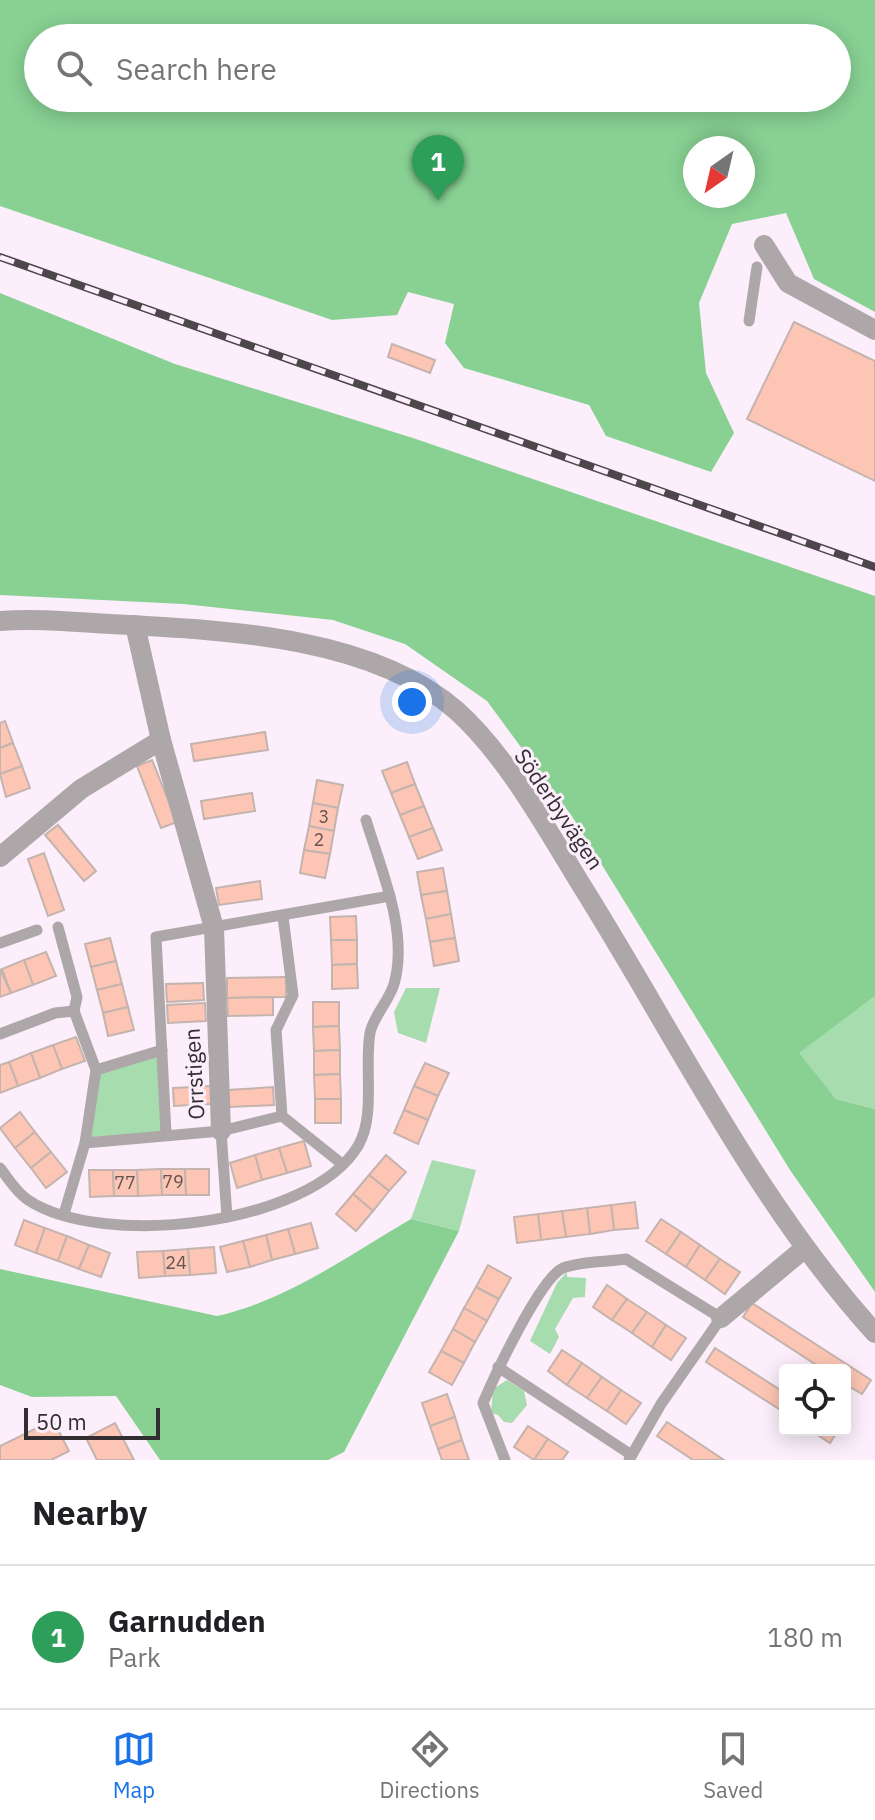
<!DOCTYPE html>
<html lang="en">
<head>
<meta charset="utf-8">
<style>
	:root { --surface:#fff; --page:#f2f2f2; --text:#202124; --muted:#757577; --line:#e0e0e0; --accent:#1a73e8 }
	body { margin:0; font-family:"IBM Plex Sans",sans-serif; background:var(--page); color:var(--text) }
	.controls { position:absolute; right:24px; bottom:24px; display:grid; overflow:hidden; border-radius:8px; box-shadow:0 4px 20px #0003 }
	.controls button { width:72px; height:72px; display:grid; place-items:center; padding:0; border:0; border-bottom:2px solid var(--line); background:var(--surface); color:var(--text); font:40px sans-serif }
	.compass { position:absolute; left:683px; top:136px; width:72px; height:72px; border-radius:50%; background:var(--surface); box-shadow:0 4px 20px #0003; rotate:214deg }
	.scale { position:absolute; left:24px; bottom:20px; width:136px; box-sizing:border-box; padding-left:8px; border:4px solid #332e32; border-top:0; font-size:22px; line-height:28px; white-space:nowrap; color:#332e32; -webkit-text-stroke:6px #fceffb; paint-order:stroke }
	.you { position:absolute; left:412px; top:702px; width:28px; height:28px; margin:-20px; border:6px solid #fff; border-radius:50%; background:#1a73e8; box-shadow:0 0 0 12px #1a73e833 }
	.badge { display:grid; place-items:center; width:52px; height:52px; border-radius:50%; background:var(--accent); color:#fff; font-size:26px; font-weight:700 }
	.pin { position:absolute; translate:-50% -66px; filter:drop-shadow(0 2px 4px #0008) }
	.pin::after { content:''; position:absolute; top:42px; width:28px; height:24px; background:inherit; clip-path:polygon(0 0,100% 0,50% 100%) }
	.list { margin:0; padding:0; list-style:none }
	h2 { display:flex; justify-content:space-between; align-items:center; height:104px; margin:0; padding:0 32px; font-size:34px }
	h2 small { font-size:26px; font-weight:400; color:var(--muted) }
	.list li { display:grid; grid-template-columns:52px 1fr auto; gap:24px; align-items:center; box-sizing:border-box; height:144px; padding:0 32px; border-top:2px solid var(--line) }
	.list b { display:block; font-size:30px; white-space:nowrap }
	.list p { margin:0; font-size:26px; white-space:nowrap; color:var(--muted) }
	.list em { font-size:26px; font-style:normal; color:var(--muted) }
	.icon { flex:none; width:44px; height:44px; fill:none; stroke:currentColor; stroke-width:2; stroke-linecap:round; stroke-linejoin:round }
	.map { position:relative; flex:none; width:875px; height:1460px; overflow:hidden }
	.search { position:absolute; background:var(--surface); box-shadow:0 4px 20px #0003; left:24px; right:24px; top:24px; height:88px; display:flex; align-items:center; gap:20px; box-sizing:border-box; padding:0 28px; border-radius:44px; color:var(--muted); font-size:30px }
	.sheet { height:248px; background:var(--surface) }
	nav { display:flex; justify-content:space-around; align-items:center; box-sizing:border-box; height:112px; border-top:2px solid var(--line); background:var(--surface); font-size:22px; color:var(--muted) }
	nav a { display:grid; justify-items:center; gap:4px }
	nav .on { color:var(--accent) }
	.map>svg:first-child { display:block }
</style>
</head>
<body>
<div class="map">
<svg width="875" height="1460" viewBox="0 0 875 1460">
	<rect width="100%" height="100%" fill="#fceffb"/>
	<g fill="#a6dcae">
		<polygon points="406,988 440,988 426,1043 398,1033 394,1012"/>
		<polygon points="875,996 875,1109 836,1099 798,1053"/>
		<polygon points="162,1050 166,1133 85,1143 96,1070"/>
		<polygon points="432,1160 476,1170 459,1231 411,1219"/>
		<polygon points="567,1272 567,1277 586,1278 585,1297 573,1298 555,1329 559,1337 550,1354 530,1341 557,1283"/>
		<polygon points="507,1380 524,1391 527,1405 512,1423 504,1422 498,1415 491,1413 493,1389"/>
	</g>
	<g fill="#88d193" fill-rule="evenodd">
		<path d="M0,0H875V312L814,279L786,213L732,224L699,303L706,373L734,433L711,472L606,436L589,405L464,368L445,343L454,304L408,292L397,315L332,320L0,206ZM38,38H837V98H38ZM695,148H743V196H695Z"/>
		<polygon points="0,293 175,364 413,438 875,596 875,996 799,1053 836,1099 875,1109 875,1292 790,1170 573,818 487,701 405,644 333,620 183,604 0,595"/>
		<path d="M411,1219L459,1231L344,1452L328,1460H160L116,1396L32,1397L0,1385V1269L217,1316C288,1300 349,1255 411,1219Z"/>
	</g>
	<g fill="#fdc6b4" stroke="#c4b3ae" stroke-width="2">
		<polygon points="794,322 875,361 875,481 747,419"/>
		<polygon points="392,344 435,360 430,373 388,357"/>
		<polygon points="5,721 13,743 0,748 0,723"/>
		<polygon points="265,732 268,750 194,761 191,744"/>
		<polygon points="13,743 22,766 0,774 0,748"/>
		<polygon points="152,760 177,822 161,828 137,766"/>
		<polygon points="407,762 415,784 391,793 382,771"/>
		<polygon points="22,766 30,788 6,797 0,774"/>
		<polygon points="317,780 343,785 338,808 313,803"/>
		<polygon points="415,784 424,806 400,815 391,793"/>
		<polygon points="252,793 255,811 204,819 201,801"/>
		<polygon points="313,803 338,808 334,831 309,826"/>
		<polygon points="424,806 433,828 409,837 400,815"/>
		<polygon points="58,825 96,871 84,881 45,835"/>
		<polygon points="309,826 334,831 330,854 304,850"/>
		<polygon points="433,828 442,850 418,859 409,837"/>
		<polygon points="304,850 330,854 325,878 300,873"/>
		<polygon points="44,853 64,910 48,916 28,859"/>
		<polygon points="443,868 447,891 421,895 417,872"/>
		<polygon points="260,881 262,899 219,905 216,888"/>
		<polygon points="447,891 451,914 426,919 421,895"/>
		<polygon points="451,914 455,938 430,942 426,919"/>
		<polygon points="356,916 357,940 331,940 330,917"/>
		<polygon points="110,938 116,961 91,967 85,944"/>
		<polygon points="455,938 459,961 434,966 430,942"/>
		<polygon points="331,940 357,940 357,964 332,965"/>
		<polygon points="46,952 56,976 33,985 24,960"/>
		<polygon points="24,960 33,985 11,993 2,969"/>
		<polygon points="116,961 122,984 97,990 91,967"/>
		<polygon points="357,964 358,988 332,989 332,965"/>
		<polygon points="0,969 11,993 0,997"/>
		<polygon points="286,977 286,997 227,998 227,978"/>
		<polygon points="203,983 204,1000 167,1002 166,984"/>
		<polygon points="122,984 128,1007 103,1013 97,990"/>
		<polygon points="273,997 273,1015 228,1016 227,998"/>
		<polygon points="313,1002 339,1002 339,1026 313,1027"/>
		<polygon points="205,1003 206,1021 168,1023 167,1005"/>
		<polygon points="128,1007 134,1030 108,1036 103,1013"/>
		<polygon points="339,1026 340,1050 314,1051 313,1027"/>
		<polygon points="76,1037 85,1061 62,1069 53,1045"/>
		<polygon points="53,1045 62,1069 40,1078 31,1053"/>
		<polygon points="340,1050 340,1074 314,1075 314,1051"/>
		<polygon points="31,1053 40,1078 18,1086 9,1062"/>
		<polygon points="9,1062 18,1086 0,1093 0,1065"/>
		<polygon points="425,1063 449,1073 438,1096 414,1086"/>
		<polygon points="340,1074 341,1099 315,1099 314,1075"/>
		<polygon points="211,1086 211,1104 174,1106 173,1088"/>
		<polygon points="414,1086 438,1096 428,1120 404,1110"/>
		<polygon points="273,1087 274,1105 229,1107 228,1090"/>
		<rect x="315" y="1099" width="26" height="24"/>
		<polygon points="404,1110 428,1120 418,1144 394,1133"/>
		<polygon points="20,1112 35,1132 15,1148 0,1128"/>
		<polygon points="35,1132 51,1152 31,1168 15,1148"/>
		<polygon points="304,1141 311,1166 287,1173 279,1148"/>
		<polygon points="279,1148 287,1173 262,1180 255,1155"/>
		<polygon points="51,1152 67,1172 46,1188 31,1168"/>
		<polygon points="255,1155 262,1180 237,1188 230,1163"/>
		<polygon points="386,1155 406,1172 389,1191 369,1175"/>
		<polygon points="161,1169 162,1195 138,1196 137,1170"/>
		<polygon points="161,1169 185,1169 186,1195 162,1195"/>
		<polygon points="185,1169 209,1169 209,1195 186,1195"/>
		<polygon points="89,1170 113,1170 114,1196 90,1197"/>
		<polygon points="113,1170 137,1170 138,1196 114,1196"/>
		<polygon points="369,1175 389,1191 373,1211 353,1194"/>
		<polygon points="353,1194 373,1211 356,1231 336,1214"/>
		<polygon points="635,1202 638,1228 614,1230 611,1205"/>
		<polygon points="611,1205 614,1230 590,1234 587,1208"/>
		<polygon points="587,1208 590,1234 566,1237 562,1211"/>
		<polygon points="562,1211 566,1237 541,1240 538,1214"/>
		<polygon points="538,1214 541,1240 517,1243 514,1217"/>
		<polygon points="661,1219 681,1232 666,1254 646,1241"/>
		<polygon points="24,1220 45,1228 36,1253 15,1245"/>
		<polygon points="311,1223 318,1248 295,1254 288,1229"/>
		<polygon points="45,1228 67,1236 58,1261 36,1253"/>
		<polygon points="288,1229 295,1254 272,1260 266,1235"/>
		<polygon points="681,1232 700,1245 686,1267 666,1254"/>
		<polygon points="266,1235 272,1260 250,1267 243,1241"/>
		<polygon points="67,1236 89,1245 79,1269 58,1261"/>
		<polygon points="243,1241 250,1267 227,1272 220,1247"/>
		<polygon points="89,1245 110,1253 101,1277 79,1269"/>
		<polygon points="700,1245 720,1259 705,1280 686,1267"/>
		<polygon points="214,1247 216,1273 190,1275 188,1249"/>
		<polygon points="188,1249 190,1275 165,1276 163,1251"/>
		<polygon points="163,1251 165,1276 139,1278 137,1252"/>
		<polygon points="720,1259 740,1272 725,1294 705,1280"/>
		<polygon points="488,1265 511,1278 499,1299 476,1287"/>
		<polygon points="607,1285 627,1299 612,1320 593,1307"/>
		<polygon points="476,1287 499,1299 487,1321 464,1308"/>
		<polygon points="627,1299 647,1312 632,1333 612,1320"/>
		<polygon points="752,1303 871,1380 862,1394 845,1384 845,1370 824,1370 743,1317"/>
		<polygon points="464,1308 487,1321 475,1342 453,1329"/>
		<polygon points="647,1312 666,1325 652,1347 632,1333"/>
		<polygon points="666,1325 686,1338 671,1360 652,1347"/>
		<polygon points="453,1329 475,1342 464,1363 441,1351"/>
		<polygon points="715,1348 785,1393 785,1413 706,1362"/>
		<polygon points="562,1350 582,1363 567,1385 548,1371"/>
		<polygon points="441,1351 464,1363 452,1385 429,1372"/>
		<polygon points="582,1363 602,1377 587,1398 567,1385"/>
		<polygon points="602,1377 621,1390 607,1411 587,1398"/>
		<polygon points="621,1390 641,1403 626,1424 607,1411"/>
		<polygon points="447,1394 455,1417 430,1426 422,1403"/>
		<polygon points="455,1417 462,1440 438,1449 430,1426"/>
		<polygon points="53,1420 69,1451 51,1460 0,1460 0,1446"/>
		<polygon points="667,1422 724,1460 693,1460 657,1436"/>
		<polygon points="115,1423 134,1460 97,1460 86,1438"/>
		<polygon points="528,1426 548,1439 534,1460 514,1447"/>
		<polygon points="810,1430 838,1430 830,1443"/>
		<polygon points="548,1439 568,1452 562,1460 534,1460"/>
		<polygon points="462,1440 469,1460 442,1460 438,1449"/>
	</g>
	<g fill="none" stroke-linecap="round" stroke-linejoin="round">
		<g stroke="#aea7a9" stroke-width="11">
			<polyline points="749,321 757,267"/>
			<polyline points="283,917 293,995 276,1030 282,1116 342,1164"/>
			<polyline points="58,927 77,997 74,1011 96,1070 85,1143 64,1214"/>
			<polyline points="0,943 37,930"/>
			<polyline points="0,1034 55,1013 74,1011"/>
			<polyline points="96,1070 162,1050"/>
			<polyline points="221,1131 227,1217"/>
			<polyline points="166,1133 156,937 390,896"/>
			<polyline points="85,1143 221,1131 282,1116"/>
			<path d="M0,1168C8,1178 16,1192 28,1200C102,1249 310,1226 358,1146C376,1116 364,1067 370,1033C373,1017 389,1001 394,984C409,932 381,870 366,820"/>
			<polyline points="498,1367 630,1454"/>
			<path d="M505,1460L483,1403C494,1377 540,1278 563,1268C580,1261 607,1262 626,1259L721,1318L661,1404L629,1460"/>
		</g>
		<g stroke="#aea7a9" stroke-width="20">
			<polyline points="764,245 788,283 875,330"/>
			<path d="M0,621C37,618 74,622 111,624C220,630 371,635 457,711C508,757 549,833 585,891C678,1040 757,1203 875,1333"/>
			<polyline points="135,625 161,740 214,928 221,1131"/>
			<polyline points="0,857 81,789 161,740"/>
			<polyline points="721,1318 805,1248"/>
		</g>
		<defs>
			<polyline id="rail" points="0,257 875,567"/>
		</defs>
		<use href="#rail" stroke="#4d474c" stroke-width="8"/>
		<use href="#rail" stroke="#fceffb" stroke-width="5" stroke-dasharray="15" stroke-linecap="butt"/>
	</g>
	<g text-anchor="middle" stroke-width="6" stroke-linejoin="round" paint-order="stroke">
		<g font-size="18" fill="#665452">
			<text x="324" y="823">3</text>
			<text x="319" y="846">2</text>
			<text x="173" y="1188">79</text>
			<text x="125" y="1189">77</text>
			<text x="176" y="1269">24</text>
		</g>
		<g font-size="22" fill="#332e32" stroke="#fceffb">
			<text transform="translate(559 809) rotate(56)" y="8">Söderbyvägen</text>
			<text transform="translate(194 1074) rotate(-93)" y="8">Orrstigen</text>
		</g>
	</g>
</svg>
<div class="controls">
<button><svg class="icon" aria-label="locate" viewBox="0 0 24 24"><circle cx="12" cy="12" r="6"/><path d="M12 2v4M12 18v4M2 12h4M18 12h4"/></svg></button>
</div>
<svg class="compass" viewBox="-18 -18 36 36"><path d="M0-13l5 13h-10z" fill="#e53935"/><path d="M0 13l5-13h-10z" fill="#757577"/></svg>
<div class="scale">50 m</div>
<div class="you"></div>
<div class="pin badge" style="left:438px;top:201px;background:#2e9e5b">1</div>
<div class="search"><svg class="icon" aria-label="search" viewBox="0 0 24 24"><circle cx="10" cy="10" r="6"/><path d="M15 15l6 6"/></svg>Search here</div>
</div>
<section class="sheet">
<h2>Nearby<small></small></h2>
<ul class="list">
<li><span class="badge" style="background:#2e9e5b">1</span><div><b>Garnudden</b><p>Park</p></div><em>180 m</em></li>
</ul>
</section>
<nav>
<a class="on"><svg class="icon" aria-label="map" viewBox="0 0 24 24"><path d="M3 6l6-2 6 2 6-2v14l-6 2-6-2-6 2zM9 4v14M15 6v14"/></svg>Map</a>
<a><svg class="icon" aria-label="directions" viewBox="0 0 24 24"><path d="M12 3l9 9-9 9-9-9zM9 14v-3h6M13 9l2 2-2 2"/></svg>Directions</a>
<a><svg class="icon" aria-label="saved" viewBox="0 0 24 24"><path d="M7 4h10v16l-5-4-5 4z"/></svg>Saved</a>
</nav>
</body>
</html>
